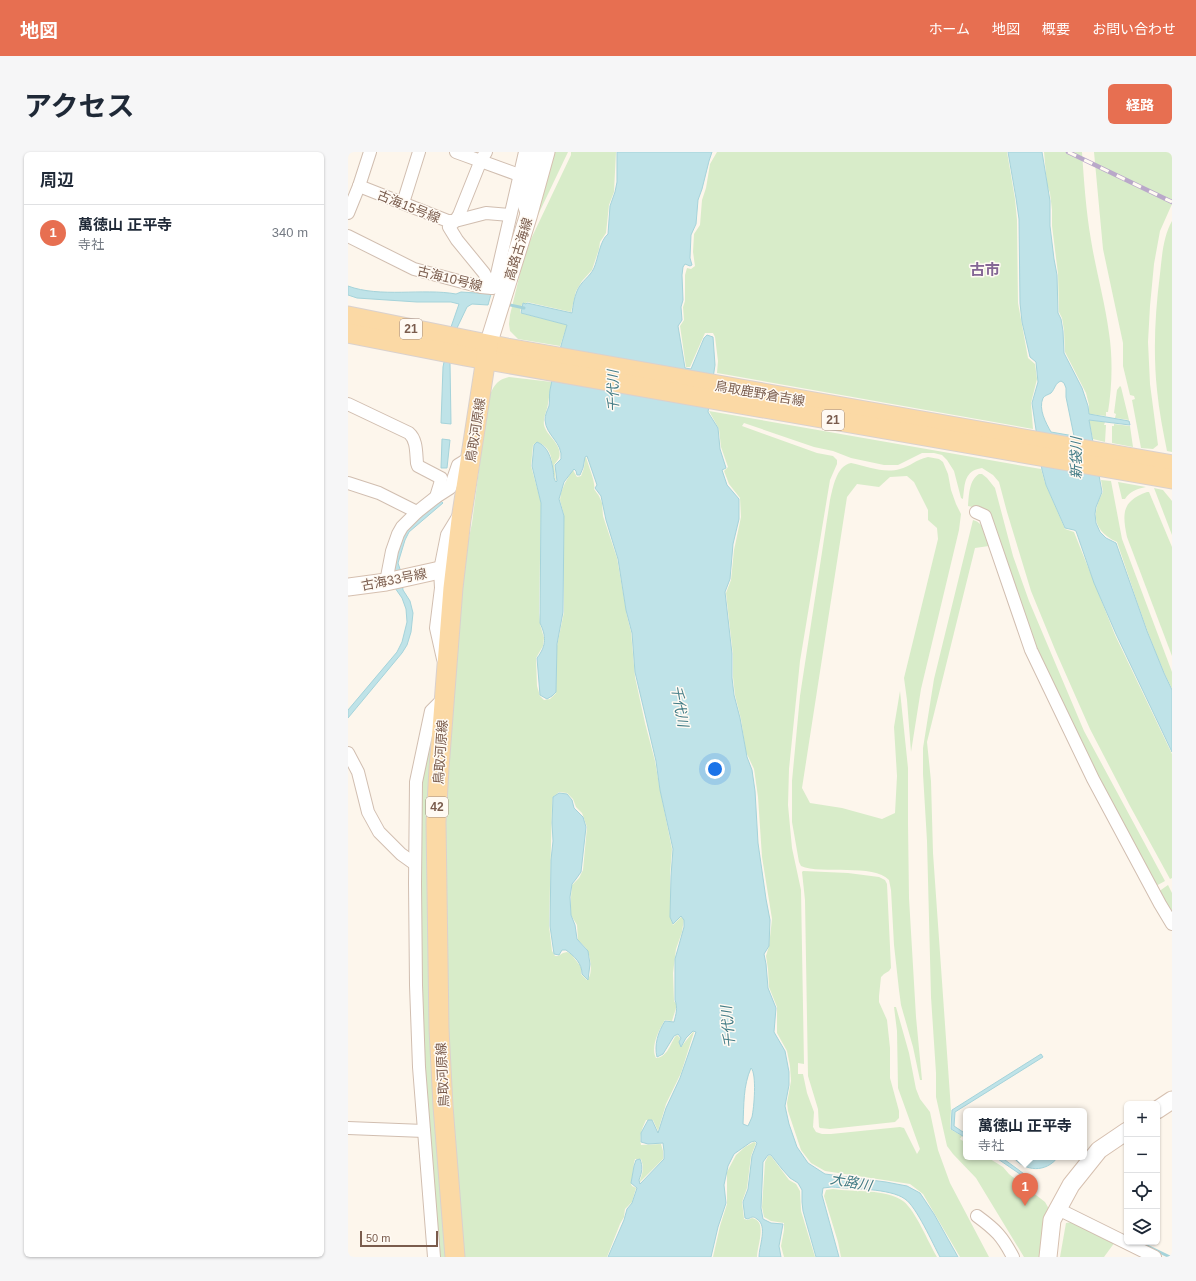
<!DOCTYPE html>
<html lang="ja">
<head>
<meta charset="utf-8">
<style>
	:root { --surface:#fff; --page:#f6f6f7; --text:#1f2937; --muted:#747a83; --line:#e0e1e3; --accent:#e76f51 }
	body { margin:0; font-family:Helvetica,"Noto Sans JP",sans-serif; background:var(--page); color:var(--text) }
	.controls { position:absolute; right:12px; bottom:12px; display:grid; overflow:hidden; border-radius:6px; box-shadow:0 1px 3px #0004 }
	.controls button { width:36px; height:36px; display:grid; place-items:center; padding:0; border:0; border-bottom:1px solid var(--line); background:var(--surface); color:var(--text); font:20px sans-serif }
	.scale { position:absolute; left:12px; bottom:10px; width:78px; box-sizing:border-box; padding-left:4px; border:2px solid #7a5c4d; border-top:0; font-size:11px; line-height:14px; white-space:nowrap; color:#7a5c4d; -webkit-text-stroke:3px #fffaf3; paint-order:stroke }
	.you { position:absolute; left:367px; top:617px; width:14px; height:14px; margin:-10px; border:3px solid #fff; border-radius:50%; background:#1a73e8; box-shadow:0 0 0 6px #1a73e833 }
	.badge { display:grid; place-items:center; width:26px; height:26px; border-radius:50%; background:var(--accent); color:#fff; font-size:13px; font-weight:700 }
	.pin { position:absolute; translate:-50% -33px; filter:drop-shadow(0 1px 2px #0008) }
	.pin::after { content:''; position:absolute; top:21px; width:14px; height:12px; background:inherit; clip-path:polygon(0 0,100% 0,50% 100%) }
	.popup { position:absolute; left:615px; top:956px; width:124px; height:52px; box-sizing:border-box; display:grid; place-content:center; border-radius:6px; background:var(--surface); filter:drop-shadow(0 1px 3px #0005); font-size:13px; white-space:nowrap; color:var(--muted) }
	.popup b { font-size:15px; color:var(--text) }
	.popup::after { content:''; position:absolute; left:50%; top:100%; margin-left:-8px; border:8px solid transparent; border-top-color:var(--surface) }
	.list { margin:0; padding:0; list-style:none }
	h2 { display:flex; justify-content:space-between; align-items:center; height:52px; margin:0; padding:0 16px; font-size:17px }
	h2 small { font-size:13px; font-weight:400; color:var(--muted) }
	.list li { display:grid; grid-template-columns:26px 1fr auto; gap:12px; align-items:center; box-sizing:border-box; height:56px; padding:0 16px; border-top:1px solid var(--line) }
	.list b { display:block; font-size:15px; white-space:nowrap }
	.list p { margin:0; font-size:13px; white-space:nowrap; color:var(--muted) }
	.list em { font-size:13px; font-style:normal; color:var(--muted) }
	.icon { flex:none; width:22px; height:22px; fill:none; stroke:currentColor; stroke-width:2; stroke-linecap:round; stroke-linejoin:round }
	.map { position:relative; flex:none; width:824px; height:1105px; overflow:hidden; border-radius:6px }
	header { display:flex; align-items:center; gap:24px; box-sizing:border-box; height:56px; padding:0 20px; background:var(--accent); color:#fff }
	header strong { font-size:19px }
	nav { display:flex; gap:22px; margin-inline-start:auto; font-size:14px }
	.intro { display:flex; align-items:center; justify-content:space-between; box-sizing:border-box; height:96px; padding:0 24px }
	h1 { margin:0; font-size:28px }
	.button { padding:10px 18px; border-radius:6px; background:var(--accent); color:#fff; font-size:14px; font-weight:700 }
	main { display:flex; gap:24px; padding:0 24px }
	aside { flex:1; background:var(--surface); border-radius:6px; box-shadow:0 1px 3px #0004 }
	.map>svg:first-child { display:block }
</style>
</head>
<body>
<header>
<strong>地図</strong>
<nav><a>ホーム</a><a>地図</a><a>概要</a><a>お問い合わせ</a></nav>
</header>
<div class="intro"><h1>アクセス</h1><a class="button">経路</a></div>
<main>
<aside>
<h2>周辺<small></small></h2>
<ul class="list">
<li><span class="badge">1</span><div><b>萬徳山 正平寺</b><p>寺社</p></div><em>340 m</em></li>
</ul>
</aside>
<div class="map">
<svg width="824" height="1105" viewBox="0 0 824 1105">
	<rect width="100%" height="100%" fill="#fdf6ec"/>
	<g fill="#d8ecc9" fill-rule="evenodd">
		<polygon points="205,0 220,0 190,63 189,63"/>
		<polygon points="223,0 268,0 266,40 261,53 258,81 252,90 251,97 244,118 234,129 228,139 223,160 179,150 178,152 175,151 173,155 172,161 219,173 212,194 170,187 162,179 161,172 162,163 175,109 183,87 223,3"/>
		<polygon points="369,0 659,0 667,47 669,68 670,151 680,206 687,212 689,227 683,251 685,277 369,221 370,209 367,185 365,181 357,181 342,215 338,215 332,174 336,168 335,155 337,149 337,123 339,116 343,117 347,114 345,100 346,82 352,73 354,48 358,36 362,12"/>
		<path d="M696,0H734C736,29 738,59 743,88C748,119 757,150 761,181C765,207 764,235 760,260H758V264L741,262V253L738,241L717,200L716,178L714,166L711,160L710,122L704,74V58L702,41L699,33Z"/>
		<polygon points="746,0 824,0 824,52 812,79 806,112 802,154 800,190 802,232 810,293 805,297 793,296 784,248 787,247 786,244 782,243 775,214 775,191 755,97"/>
		<path d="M824,69V300L819,299C815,279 811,259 809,238C805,200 807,161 812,122C814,104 815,85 824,69Z"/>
		<path d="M161,225L204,230C202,238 201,245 200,252C199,259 195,265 196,273C199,285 215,292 211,306C210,308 208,310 206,313L208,329C202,315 208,296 189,290L185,293L183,314L193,351L191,461L192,472L196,486L195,494L188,506L189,534L192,544L196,548L202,547L208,541L209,494L216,460V363L212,348L213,341L217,331L224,319L225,318L229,325L233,324L236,316L237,306L238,305C240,313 248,331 246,337L251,344L254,351L255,364L269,406L279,464L283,480L287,525L297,571L307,609L312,638L324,697L322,723V765L325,773L333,765L336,767L334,780L328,797L325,821L326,849L329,853L324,869L317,868C311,877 302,896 308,906C319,905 322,893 327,885L329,883L332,886L331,890L333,895L345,880H346L333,921L318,952L310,979L305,968H298C294,977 291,983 293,993L313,992L315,999V1007L292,1030V1028C295,1020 296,1015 293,1007H287L286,1011L283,1032L284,1034L288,1036L284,1050L277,1057L276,1065L272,1072L259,1105H115L106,981L99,841L96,726L98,662L102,586L115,416L124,371L140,249C144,237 147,228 161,225ZM211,640L219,641L225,647L228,655L234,661L239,675L235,718L231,726L224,733L223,745V763L229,773L230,788C233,791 239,796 240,800C243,807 245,823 239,828L233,822V815L223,802L219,800L215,801L210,804H207L204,799L201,774L204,651L205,645Z"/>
		<polygon points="772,234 773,235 781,268 767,266 768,262 766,261 769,238"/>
		<path d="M361,259L693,317L697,331L717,377L726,380L767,483L824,602V726L822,727L782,654L742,577L708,500L683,439L659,360L651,330L645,323L634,316C616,319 617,331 615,347L613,346L606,319L599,308L594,303L586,301H574L550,313H536L503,306L485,299L466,295L396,271L394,274L469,301L485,304L489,308V312L482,328L452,509L441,617L440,653L444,696L453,738L456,912L450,911V922H455L459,941L466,960L465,975L468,980L474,982H483L552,975L556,976L569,1002L572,997L550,936L549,879L546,855H548L561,901L568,937L572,947L582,960L590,998L602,1031L641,1105H612L575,1042L562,1032L477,1019L463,1011L453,998L440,959L439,951L443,929L442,914L439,899L429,881V855L421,835L420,817L418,804L421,794L424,767L414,705L410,645L406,617L398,600L393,567L387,543L385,525V503L378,441L383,428L386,398L393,365L392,346L381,332L376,319L380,315L373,295L371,277Z"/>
		<polygon points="741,268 757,270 756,273 758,273 757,290 745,287"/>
		<polygon points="766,272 782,274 785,295 764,291 764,274 766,274"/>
		<path d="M580,305L591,307L595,310L600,322L603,338L608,352L613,362L611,378L573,537L563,600L559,548L556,526L590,387L589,376L580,368V358L566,330L559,324L542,325L531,335L509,332L499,345L454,636L462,651L494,656L534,667L547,661L549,624L546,575L552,539L560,616V671L561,746L568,865L574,928H572L565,895L553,853L551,838L546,793L543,738L541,728C526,711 473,723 453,714L451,710L444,670V629L452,544L482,348C485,336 488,314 503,311C519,314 536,322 552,317C563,314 567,308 580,305Z"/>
		<path d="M631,322H634L639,326L647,336L665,404L681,449L736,579L817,729L806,735L782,693L688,498L638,358L620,354C621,343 621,328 631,322Z"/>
		<path d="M753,328L763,329L774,387L824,520V537C801,490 786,439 769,390C745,379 743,362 755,340Z"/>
		<path d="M770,330L798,335C789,337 782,339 777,347H774Z"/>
		<polygon points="806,336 815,338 824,349 824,383"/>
		<path d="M799,340H801L824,395V504L779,385C774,361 774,349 799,340Z"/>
		<path d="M625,368C637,371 638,384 641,394L627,396L579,590L583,629L585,701L603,958L602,977L614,984L612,987L618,991V1005H639L655,1015L661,1022L697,1050L701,1057L692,1105H676L628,1026L605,1002L599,994L588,945V921L583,845L579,689L575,622V596L586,527Z"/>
		<polygon points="85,560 100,1105 87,1105 73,913 69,632"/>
		<polygon points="455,719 500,721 531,725 537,728 539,732 543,816 541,819 536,822 533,825 531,844 531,850 539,868 542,896 542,926 551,959 551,966 547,970 482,977 472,976 471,975 470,957 460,924 457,748 454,720"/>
		<polygon points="820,733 824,741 824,763 810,740"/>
		<path d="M406,990L408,991L403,1004L399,1036L394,1050L396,1067L400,1068L404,1066C420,1069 409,1094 409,1105H365L372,1074L379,1052V1020L388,1003L397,995Z"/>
		<polygon points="420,1004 423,1004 441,1028 448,1032 452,1039 453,1059 467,1105 436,1105 433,1094 436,1078 436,1071 423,1069 416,1065 414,1055 417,1010"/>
		<path d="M485,1037C505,1040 539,1037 555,1049C568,1059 580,1090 589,1105H493L490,1090L476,1044L478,1038Z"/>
		<polygon points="724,1070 767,1090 756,1105 712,1105 718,1071"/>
	</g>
	<g fill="#bfe3e8" stroke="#a5d3da" fill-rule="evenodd">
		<path d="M269,0H364L361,9L354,37L350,48L348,72L343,83L342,106L344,113L342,114L337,112L335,115L334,123L335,148L333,155L334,168L330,174L337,216L343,217L356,186L359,183L365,185L367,213L360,260L370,276L372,297L378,316L374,318L379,333L391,347V367L385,392L382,427L377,440L384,502V526L386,543L392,566L399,605L404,618L407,639L410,691L418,747L422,768L421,794L416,802L418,812L420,836L428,856L426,880L437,899L441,920V933L437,954L441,972L449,995L460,1011L477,1022L538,1030L559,1034L572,1041L586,1062L610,1105H592C585,1092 568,1054 557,1047C542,1036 503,1037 484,1035L475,1036L474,1043L491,1105H468L455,1059L454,1050V1038L450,1031L442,1026L434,1017L423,1003H420L415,1010L413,1056L415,1067L423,1071L435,1072L431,1094L433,1105H411C411,1094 420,1074 409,1067C405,1064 404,1065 400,1067L397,1066L395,1050L400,1037L404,1004L409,991L407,989L403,990L386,1002L380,1014L376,1033L378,1051L370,1075L363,1105H260L276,1068L279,1057L284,1051L289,1036L283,1031L286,1014L288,1008L292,1007C295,1015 294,1020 291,1028L292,1032L316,1007V999L315,991L300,992L293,990V981L300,968H304L310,981L318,956L332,926L348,880L345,879L338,886L333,895L331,890L333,886L330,882L326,884L315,902L309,905C306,893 310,880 317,869L326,870C328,862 330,856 327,848V807L336,775V768L333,764L325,772L322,765L323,724L325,697L312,638L308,609L287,520L284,481L278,458L270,407L258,368L253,344L247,336L249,333L239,304L237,305L235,316L232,323H229L228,319L226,317L216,330L211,347L216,364L215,460L209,492L208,540L204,544L199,547L192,543L189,506C199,493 198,484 192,471L193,351L184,314L186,293L189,290C200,294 203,306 205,317C206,322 205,326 208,330L209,329L207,313L213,307C215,290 198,284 197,268C197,263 199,259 201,254C202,249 201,243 202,238C206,216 213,194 219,173L173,161L175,151L178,152L179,151L224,161C225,154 226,146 229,139C233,129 242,125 246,116C250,107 252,88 260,82L262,54L267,40L269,30ZM403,916C409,922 406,956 404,965C403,968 401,971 400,974L395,972C396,953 395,934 403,916Z"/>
		<path d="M660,0H694L702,49V74L706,107L709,123L710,161L713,167L715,179L716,201L734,236L740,254L741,262L781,269L782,273L741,268L754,340L748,355L747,362L748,371L752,380L758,386L768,391L799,479L816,521L824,538V600L768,482L746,431L728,379L726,378L717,376L698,333L694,318L684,251L690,230L688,210L682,205L674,170L672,151L671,67L668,46ZM713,229L716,231L718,236V245L726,284L703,280C698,271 690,257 695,246C697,243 700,243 703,241C707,237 707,231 713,229Z"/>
		<path d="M0,134C32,146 75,136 108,142L113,140L143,142L140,153L124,152L119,155L109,176L102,211L103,272L93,271L95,215L103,175L111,152L103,150H69L9,146L0,143Z"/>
		<polygon points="94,287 102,288 99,316 93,316"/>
		<polygon points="91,347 95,351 61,380 57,388 50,411 53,420 55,438 62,449 65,461 63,480 59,493 54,501 0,566 0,558 49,500 54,490 59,470 58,457 54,446 47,436 45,421 52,383"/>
		<path d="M211,641L219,642L224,648L226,656L235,665L238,675L233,720L228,727L224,732L222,745L223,763L227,773L229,787L240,799L242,812L240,828L234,822C234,811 226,804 218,798H214L211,803L206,802L202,774L203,708L205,689L204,671L205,645Z"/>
		<polygon points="693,902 695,905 607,960 606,974 618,982 618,986 603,977 604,958"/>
		<polygon points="647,1005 653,1005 687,1030 685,1031"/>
		<path d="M665,1005H710C698,1021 677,1020 665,1005Z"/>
	</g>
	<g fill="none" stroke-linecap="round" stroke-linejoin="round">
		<g stroke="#a5d3da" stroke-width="3">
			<polyline points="158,152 176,156"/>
			<polyline points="793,1091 822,1105"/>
		</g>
		<defs>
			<g id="street">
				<polyline points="108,0 171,23"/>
				<polyline points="11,34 100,69 107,69 111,63 133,8 138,0"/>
				<polyline points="55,51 71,0"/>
				<polyline points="0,61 11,34 22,0"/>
				<polyline points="180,65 174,48 186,0"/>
				<polyline points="0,84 66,117 133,135 144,136 149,122 177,0"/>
				<polyline points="144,136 136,121 109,88 101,75 107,69 138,61 162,63"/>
				<path d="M0,252L61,281C69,288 68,301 69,311L70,314L93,326L92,332L88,345"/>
				<polyline points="0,331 31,341 69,360"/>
				<polyline points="628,360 637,364 683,498 745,627 812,752 824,772"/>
				<polyline points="38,430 44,399 50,382 54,375 69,360 88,345 102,336 110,313 123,305"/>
				<polyline points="95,507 88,476 93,436 92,418 99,383 110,365"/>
				<polyline points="0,601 10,620 20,660 31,680 53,702 67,712"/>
				<polyline points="0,976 76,979"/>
				<polyline points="710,1057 807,1105"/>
				<path d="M629,1064C648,1078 654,1084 665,1105"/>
				<polyline points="86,1105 71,915 68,833 67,731 68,630 83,559 96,546"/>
			</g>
			<g id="secondary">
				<polyline points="140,193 180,65 198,0"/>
				<polyline points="0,435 38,430 92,418"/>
				<polyline points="809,958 824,948"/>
				<polyline points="700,1105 704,1068 723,1033 751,998 779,979"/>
			</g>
			<g id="primary">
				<polyline points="0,164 159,196 824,313"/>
				<polyline points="0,181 117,204 824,327"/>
				<polyline points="107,1105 95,954 91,877 88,670 91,616 105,436 113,368 140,193"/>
			</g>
		</defs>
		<use href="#street" stroke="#d1beb0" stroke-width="14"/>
		<use href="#secondary" stroke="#d6c0b0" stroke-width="19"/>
		<use href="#primary" stroke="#dad1cd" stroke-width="21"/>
		<use href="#street" stroke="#fff" stroke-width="12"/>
		<use href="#secondary" stroke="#fff" stroke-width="17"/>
		<use href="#primary" stroke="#fbd9a5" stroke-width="19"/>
		<defs>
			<polyline id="rail" points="720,0 824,50"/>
		</defs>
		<use href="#rail" stroke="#b9a8c9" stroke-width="4.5"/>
		<use href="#rail" stroke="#fffaf3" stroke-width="3" stroke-dasharray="9" stroke-linecap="butt"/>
	</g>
	<g text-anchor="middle" stroke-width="3" stroke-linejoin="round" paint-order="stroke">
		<g fill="#fffaf3" stroke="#a28b7f" stroke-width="1">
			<rect x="52" y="167" width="22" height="20" rx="3"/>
			<rect x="474" y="258" width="22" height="20" rx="3"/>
			<rect x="78" y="645" width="22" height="20" rx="3"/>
		</g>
		<g font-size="12" font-weight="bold" fill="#7a5c4d">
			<text x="63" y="181">21</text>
			<text x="485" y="272">21</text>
			<text x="89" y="659">42</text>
		</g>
		<g font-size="13" fill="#7a5c4d" stroke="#fffaf3">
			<text transform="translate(61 54) rotate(22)" y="5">古海15号線</text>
			<text transform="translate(170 97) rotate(-73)" y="5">高路古海線</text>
			<text transform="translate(102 126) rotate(14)" y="5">古海10号線</text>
			<text transform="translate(412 241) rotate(10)" y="5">鳥取鹿野倉吉線</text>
			<text transform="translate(127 278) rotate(-81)" y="5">鳥取河原線</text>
			<text transform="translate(46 427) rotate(-11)" y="5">古海33号線</text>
			<text transform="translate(92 600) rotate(-86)" y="5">鳥取河原線</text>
			<text transform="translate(94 923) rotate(-93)" y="5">鳥取河原線</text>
		</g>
		<g font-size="14" font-style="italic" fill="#437c86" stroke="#fffaf3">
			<text transform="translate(265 239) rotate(-91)" y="5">千代川</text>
			<text transform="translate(728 306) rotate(-90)" y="5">新袋川</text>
			<text transform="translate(332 554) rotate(80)" y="5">千代川</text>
			<text transform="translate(380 875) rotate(-95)" y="5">千代川</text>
			<text transform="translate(503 1030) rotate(10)" y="5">大路川</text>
		</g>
		<g font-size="15" font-weight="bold" fill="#846695" stroke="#fffaf3">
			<text x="637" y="123">古市</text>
		</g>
	</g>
</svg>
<div class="controls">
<button>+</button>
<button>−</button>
<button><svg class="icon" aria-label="locate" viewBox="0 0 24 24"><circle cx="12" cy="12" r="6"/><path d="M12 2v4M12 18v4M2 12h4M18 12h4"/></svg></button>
<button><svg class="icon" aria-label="layers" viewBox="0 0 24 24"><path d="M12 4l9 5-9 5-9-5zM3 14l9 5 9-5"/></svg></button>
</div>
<div class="scale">50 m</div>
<div class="you"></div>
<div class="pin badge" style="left:677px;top:1054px">1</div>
<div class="popup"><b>萬徳山 正平寺</b>寺社</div>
</div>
</main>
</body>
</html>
